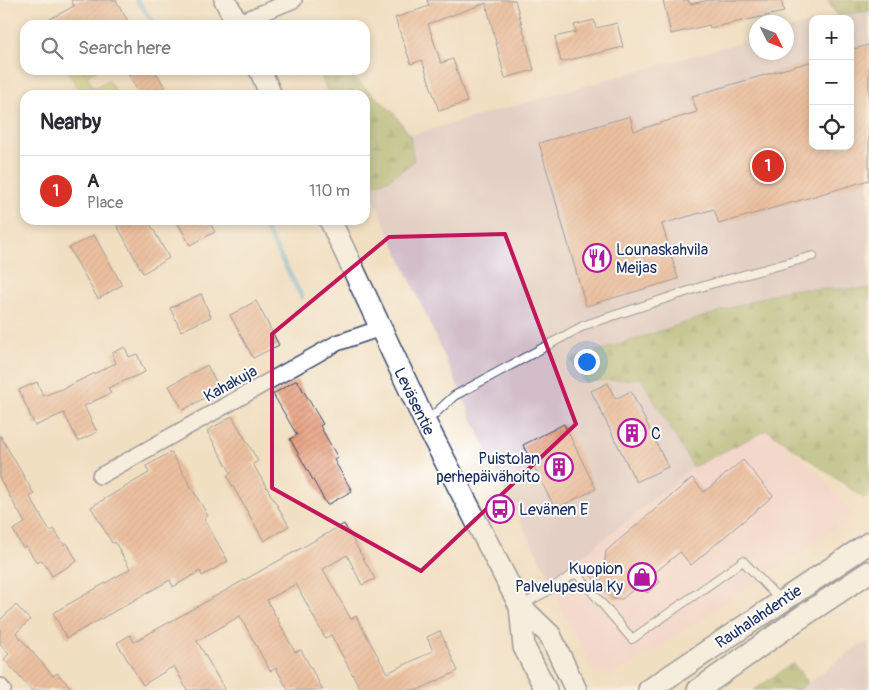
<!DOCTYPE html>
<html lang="en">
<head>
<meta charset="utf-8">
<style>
	:root { --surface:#fff; --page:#f2f2f3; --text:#2b2b33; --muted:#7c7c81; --line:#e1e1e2; --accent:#d93025 }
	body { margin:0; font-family:Pangolin,sans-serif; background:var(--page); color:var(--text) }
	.controls { position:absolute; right:15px; top:15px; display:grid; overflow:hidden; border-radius:10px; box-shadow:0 2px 8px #0003 }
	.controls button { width:45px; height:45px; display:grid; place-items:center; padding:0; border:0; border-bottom:1px solid var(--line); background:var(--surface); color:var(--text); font:25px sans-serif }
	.compass { position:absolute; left:749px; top:15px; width:45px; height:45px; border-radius:50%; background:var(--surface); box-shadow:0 2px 8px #0003; rotate:133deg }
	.you { position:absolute; left:586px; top:361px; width:18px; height:18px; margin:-12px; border:4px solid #fff; border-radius:50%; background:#1a73e8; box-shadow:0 0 0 8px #1a73e833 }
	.badge { display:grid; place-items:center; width:32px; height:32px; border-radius:50%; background:var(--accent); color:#fff; font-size:16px; font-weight:700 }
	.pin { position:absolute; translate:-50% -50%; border:2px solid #fff; box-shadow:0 1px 5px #0006 }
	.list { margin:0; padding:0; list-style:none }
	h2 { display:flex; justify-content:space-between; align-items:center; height:65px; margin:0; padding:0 20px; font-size:21px }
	h2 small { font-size:16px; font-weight:400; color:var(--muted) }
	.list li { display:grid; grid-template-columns:32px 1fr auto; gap:15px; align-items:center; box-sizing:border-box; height:70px; padding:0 20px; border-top:1px solid var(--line) }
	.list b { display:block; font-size:19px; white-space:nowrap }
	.list p { margin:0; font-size:16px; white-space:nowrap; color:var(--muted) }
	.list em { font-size:16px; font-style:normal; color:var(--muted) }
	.icon { flex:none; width:28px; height:28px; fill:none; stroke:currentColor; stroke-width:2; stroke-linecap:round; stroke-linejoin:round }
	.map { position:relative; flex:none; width:869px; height:690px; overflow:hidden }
	.search { position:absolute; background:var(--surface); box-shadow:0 2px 8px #0003; left:20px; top:20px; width:350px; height:55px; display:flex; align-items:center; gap:12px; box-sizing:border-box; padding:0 18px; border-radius:15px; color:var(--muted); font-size:19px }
	.panel { position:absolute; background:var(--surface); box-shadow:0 2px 8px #0003; left:20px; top:90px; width:350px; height:135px; border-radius:15px }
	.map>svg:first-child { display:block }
</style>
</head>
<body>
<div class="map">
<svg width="869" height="690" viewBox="0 0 869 690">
	<defs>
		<pattern id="forest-firs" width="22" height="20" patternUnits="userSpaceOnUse" patternTransform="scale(1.25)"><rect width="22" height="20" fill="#94ac5d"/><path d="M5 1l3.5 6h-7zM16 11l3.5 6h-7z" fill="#788c50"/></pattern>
		<pattern id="park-crowns" width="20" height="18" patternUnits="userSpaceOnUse" patternTransform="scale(1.25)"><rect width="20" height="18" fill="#bbc769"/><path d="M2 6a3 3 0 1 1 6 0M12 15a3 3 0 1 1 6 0" fill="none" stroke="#a0ab5d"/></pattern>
		<pattern id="building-hatch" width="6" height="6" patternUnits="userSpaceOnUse" patternTransform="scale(1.25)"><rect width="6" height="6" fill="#e49873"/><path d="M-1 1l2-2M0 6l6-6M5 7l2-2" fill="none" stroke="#b87c62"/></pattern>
	</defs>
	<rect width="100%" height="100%" fill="#fff"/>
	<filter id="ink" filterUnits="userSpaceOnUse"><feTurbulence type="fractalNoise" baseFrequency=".02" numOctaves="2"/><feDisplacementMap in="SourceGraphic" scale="10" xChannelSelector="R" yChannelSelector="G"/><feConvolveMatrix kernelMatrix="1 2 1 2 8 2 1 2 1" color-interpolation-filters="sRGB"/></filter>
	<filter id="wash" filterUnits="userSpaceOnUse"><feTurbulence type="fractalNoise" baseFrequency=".0096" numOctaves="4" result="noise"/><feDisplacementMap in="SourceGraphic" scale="20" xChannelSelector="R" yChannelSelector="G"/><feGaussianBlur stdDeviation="1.12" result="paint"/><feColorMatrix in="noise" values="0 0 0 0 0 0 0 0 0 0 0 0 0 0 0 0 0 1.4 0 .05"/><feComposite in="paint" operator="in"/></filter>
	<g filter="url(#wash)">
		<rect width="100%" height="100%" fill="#f1dfc1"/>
		<polygon fill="#f7cfd4" points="767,430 819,473 854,516 636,663 609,675 593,671 560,607 552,581 693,467"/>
		<g fill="#d2bdc8">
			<polygon points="869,11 869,289 789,289 586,382 640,377 693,467 552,581 507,496 368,186 390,179 414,161 410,135 756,38 756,52 786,52 787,29 813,22 813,146 850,146 850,19 824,19 837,15"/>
			<polygon points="869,643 869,690 799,690 859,645"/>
		</g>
		<g fill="url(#forest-firs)" stroke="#586e5e">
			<polygon points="827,0 869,0 869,11 837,15"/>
			<polygon points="318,70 338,70 351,75 393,112 410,135 414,161 390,179 368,186 365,178 365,95 329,95"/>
			<polygon points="789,289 869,289 869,495 864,498 767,430 693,467 641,378 585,382 571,360"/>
			<polygon points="793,663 808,682 799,690 754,690"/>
		</g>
		<polygon fill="url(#park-crowns)" stroke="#6b7b64" points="67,70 97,70 87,76 94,88 108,80 118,95 83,95"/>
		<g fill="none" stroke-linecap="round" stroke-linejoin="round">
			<g stroke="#60afda" stroke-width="5">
				<polyline points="137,0 155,25"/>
				<polyline points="261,220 302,297"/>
			</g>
		</g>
		<g id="blocks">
			<g fill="url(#building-hatch)">
				<polygon points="71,0 116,0 130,25 39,25 74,6"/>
				<polygon points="427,0 515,0 534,70 505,78 486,3 428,24 441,63 453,59 467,102 439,111 422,60 411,64 395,18 429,6"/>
				<polygon points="663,0 688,0 690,4 709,0 781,0 784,12 710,28 709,25 671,34"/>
				<polygon points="594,20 596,28 617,23 623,47 561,62 555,37 576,32 574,25"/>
				<polygon points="869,45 869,180 719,224 714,209 662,224 678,279 586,306 539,143 630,116 634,131 697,112 692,96 813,61 813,146 850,146 850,50"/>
				<polygon points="126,70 155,70 169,95 140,95"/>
				<polygon points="114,220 148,220 169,258 143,273"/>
				<polygon points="176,220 208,220 215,232 190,245"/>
				<polygon points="94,235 122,285 98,299 69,248"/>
				<polygon points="201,294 211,317 181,331 170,308"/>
				<polygon points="256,301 279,345 253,358 230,315"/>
				<polygon points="125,347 129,357 137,354 145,372 108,388 111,393 84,406 97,432 78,441 64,413 35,426 19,390 37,382 43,396 62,389 116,363 112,353"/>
				<polygon points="207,365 220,389 183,410 169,386"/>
				<polygon points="297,380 323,424 320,426 338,458 334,460 352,491 327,505 290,439 297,435 273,394"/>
				<polygon points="608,383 615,399 631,391 668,467 636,482 591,391"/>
				<polygon points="232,416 258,461 253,464 289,526 264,541 227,476 231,473 207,431"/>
				<polygon points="564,424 596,489 555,509 523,445"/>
				<polygon points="0,435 34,494 30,497 50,531 54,529 64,545 67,543 77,561 52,576 42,560 37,563 26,546 23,548 13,530 25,523 0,479"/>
				<polygon points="171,452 208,516 204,519 228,561 202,576 200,571 173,587 170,580 67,638 53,613 130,569 115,542 112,543 91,507 149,473 146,466"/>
				<polygon points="743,460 773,496 691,565 680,552 653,574 660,582 647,593 640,584 622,599 613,599 590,575 605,561 606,551 692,478 704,492"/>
				<polygon points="344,524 375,579 362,585 347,555 323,569 351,619 356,616 387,673 433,651 427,637 440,631 458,671 418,690 361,690 331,635 325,638 296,584 267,600 295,652 301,650 323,690 288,690 276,668 270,671 240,616 197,641 225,690 187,690 174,666 143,685 117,643 130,635 134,642"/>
				<polygon points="16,605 30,620 16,633 53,676 57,673 73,690 31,690 4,659 9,654 0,644 0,620"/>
			</g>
		</g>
	</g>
	<g filter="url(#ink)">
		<use href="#blocks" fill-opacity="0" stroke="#3b496d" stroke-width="1"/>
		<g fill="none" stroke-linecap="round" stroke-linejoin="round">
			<defs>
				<g id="lane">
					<polyline points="427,421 454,396 585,325 707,285 813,256"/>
					<polyline points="522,605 544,593 576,573 632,639 743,561 780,600"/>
				</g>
				<g id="street">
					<polyline points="237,23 294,0"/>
					<polyline points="100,476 337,343 381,328"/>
					<polyline points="0,686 3,690"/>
				</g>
				<g id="secondary">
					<polyline points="225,0 238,25"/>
					<polyline points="260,70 271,95"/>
					<polyline points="330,220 425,422 520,606 550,635 576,690"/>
					<polyline points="520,606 524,647 546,690"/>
					<polyline points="649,690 869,543"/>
					<polyline points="698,690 797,620 869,572"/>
				</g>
			</defs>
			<use href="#lane" stroke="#3b496d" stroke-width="10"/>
			<use href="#street" stroke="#3b496d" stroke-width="18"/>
			<use href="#secondary" stroke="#3b496d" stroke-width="24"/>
			<use href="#lane" stroke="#fff" stroke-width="8"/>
			<use href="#street" stroke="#fff" stroke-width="15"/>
			<use href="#secondary" stroke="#fff" stroke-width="21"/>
		</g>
	</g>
	<path d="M0 0H869V690H0ZM505,234L576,424L421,571L272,488V334L389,237Z" fill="#f1dfc1" fill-opacity=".55" fill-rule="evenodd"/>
	<path fill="none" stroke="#c2185b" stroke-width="4" stroke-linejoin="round" d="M505,234L576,424L421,571L272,488V334L389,237Z"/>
	<defs>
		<symbol id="restaurant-ring" viewBox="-11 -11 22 22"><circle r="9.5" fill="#fff" stroke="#b5179e" stroke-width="1.5"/><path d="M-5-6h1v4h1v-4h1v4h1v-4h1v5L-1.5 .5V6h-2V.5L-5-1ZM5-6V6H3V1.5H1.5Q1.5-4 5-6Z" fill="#b5179e"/></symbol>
		<symbol id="building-ring" viewBox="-11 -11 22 22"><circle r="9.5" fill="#fff" stroke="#b5179e" stroke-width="1.5"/><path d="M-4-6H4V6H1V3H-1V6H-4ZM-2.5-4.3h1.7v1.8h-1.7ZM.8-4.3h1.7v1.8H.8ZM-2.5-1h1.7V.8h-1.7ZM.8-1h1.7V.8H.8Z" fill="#b5179e"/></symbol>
		<symbol id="bus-ring" viewBox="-11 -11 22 22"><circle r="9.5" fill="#fff" stroke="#b5179e" stroke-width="1.5"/><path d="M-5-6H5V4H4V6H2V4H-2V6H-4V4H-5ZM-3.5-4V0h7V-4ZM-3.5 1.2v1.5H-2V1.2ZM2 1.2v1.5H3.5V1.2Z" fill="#b5179e"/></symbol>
		<symbol id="shop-ring" viewBox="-11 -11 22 22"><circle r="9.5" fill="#fff" stroke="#b5179e" stroke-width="1.5"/><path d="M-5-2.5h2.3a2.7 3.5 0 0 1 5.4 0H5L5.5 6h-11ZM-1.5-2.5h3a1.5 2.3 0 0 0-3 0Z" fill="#b5179e"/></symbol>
	</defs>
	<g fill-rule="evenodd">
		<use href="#restaurant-ring" x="581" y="242" width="32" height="32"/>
		<use href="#building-ring" x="616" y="417" width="32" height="32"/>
		<use href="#building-ring" x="543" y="451" width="32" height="32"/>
		<use href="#bus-ring" x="484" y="493" width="32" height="32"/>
		<use href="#shop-ring" x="626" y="561" width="32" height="32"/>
	</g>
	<g text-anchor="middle" stroke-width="4" stroke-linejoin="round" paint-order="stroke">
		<g font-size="16" fill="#1b2f5e" stroke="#fff" text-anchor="start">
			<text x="616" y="255">Lounaskahvila<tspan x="616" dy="18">Meijas</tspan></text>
			<text x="651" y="439">C</text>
			<text x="540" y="464" text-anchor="end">Puistolan<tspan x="540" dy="18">perhepäivähoito</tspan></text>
			<text x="519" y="515">Levänen E</text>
			<text x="623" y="574" text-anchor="end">Kuopion<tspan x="623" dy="18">Palvelupesula Ky</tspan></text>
		</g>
		<g font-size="16" fill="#1b2f5e" stroke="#fff">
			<text transform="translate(230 383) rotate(-29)" y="6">Kahakuja</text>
			<text transform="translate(415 401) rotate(64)" y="6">Leväsentie</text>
			<text transform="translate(758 616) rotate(-34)" y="6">Rauhalahdentie</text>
		</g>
	</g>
</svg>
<div class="controls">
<button>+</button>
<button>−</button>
<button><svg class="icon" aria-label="locate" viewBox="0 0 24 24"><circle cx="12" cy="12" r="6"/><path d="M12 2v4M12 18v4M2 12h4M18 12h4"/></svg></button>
</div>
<svg class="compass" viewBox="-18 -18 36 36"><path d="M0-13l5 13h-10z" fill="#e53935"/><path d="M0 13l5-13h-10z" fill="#7c7c81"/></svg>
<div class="you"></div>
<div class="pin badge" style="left:768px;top:166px">1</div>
<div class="search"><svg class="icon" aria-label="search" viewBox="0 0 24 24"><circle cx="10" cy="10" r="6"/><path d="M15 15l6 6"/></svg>Search here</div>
<section class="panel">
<h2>Nearby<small></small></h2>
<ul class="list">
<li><span class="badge">1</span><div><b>A</b><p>Place</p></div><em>110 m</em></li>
</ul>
</section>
</div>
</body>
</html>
